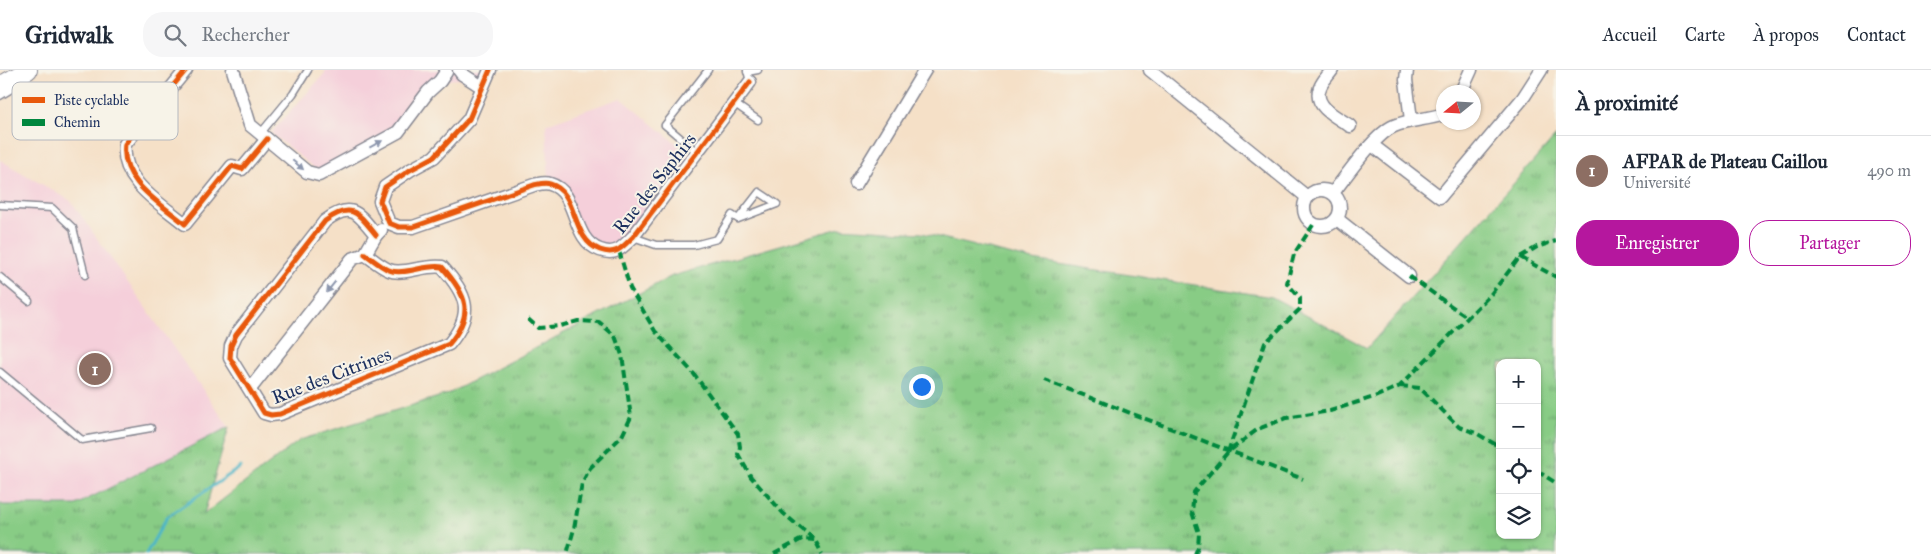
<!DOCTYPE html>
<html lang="fr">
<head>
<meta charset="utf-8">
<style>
	:root { --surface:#fff; --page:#f6f6f7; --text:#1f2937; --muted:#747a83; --line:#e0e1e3; --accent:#b5179e }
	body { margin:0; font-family:"IM FELL Great Primer",serif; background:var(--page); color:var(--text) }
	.controls { position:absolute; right:15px; bottom:15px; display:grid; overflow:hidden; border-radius:10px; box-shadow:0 1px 4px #0004 }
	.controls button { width:45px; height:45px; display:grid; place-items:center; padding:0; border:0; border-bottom:1px solid var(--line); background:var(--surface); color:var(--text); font:25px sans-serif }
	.compass { position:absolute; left:1436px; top:15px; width:45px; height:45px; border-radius:50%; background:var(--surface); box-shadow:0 1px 4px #0004; rotate:252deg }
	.you { position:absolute; left:921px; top:316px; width:18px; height:18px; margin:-12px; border:4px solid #fff; border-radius:50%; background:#1a73e8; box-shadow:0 0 0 8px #1a73e833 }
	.badge { display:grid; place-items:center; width:32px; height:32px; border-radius:50%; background:var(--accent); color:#fff; font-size:16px; font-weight:700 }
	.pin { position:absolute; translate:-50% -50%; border:2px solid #fff; box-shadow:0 1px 5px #0006 }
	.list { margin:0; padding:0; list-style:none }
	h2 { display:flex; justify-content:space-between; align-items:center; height:65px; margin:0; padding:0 20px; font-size:21px }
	h2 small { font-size:16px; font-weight:400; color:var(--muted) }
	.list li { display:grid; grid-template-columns:32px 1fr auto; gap:15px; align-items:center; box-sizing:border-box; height:70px; padding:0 20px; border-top:1px solid var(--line) }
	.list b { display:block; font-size:19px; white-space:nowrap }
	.list p { margin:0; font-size:16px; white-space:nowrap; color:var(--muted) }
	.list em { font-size:16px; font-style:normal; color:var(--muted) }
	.actions { display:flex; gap:10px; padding:15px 20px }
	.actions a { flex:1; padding:11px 0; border:1px solid var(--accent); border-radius:20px; text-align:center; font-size:18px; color:var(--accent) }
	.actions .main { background:var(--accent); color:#fff }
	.icon { flex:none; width:28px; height:28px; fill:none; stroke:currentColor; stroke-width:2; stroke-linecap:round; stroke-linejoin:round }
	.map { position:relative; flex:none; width:1556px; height:484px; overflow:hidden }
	header { display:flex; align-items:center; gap:30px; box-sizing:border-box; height:70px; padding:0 25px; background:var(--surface); border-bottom:1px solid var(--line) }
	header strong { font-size:24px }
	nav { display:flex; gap:28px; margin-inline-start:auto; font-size:18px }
	.search { width:350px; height:45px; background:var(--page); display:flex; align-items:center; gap:12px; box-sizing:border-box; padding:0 18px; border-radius:20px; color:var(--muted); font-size:19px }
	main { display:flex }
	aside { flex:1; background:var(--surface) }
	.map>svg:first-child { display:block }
</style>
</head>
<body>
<header>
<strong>Gridwalk</strong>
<div class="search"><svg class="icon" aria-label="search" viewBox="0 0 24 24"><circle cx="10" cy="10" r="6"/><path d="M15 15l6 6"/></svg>Rechercher</div>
<nav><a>Accueil</a><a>Carte</a><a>À propos</a><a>Contact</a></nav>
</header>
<main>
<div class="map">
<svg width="1556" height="484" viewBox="0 0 1556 484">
	<defs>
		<pattern id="grass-tufts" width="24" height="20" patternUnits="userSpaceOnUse" patternTransform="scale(1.25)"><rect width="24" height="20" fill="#88cc85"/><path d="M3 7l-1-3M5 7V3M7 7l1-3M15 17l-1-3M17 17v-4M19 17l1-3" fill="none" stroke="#6ea670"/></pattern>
	</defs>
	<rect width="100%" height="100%" fill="#f7f3e8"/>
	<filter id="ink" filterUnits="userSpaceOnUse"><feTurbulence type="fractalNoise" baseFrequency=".02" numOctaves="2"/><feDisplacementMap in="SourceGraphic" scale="10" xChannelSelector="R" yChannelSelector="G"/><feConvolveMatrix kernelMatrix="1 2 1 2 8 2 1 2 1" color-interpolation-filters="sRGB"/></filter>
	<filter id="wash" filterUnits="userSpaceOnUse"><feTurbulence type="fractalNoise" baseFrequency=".0096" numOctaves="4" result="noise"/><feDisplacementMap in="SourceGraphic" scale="20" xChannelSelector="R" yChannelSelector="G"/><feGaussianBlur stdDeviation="1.12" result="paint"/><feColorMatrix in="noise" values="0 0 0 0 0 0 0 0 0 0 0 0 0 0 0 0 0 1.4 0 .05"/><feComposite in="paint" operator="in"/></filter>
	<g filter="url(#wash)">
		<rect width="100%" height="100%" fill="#f5e0c7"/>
		<g fill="#f5cfda">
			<polygon points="325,0 486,0 467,8 439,11 406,51 323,100 314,98 271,63 325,3"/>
			<polygon points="621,28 693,87 619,181 591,176 567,128 549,113 546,54"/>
			<polygon points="0,90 71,131 229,357 76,435 3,435 0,433"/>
		</g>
		<path fill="url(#grass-tufts)" stroke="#527e72" fill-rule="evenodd" d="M1556,66V484H0V433L3,435H76L229,357L204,444L300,370L448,324L672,206L840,158L922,163L1033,190L1272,227L1367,278ZM1500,293H1537V465H1500Z"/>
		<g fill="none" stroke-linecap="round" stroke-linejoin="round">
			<polyline stroke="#4bb6c7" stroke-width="3" points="146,484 167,447 241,397"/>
		</g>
	</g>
	<g filter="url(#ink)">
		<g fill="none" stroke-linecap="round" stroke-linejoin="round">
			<defs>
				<g id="lane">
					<polyline points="747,0 750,12"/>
					<polyline points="747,2 758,0"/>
					<polyline points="0,26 10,20 15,15"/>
					<polyline points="735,34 758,50"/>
					<polyline points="260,64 293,24 308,0"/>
					<polyline points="697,82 665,55 708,0"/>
					<polyline points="0,135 52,138 73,158 85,205"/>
					<polyline points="633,167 656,175 694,175 717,169 732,145 738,149 759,122 777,134 738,149"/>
					<polyline points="0,207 29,231"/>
					<polyline points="0,302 82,370 151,358"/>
				</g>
				<g id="street">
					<path d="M186,0L125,74C120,111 160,133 185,154L232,96L242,99L267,69"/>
					<polyline points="233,0 250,55 307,102 319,105 398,62 428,22 440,11 446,2"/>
					<polyline points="459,0 462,4 482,17"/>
					<path d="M490,0L469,49L434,87L410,100L385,117L380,131L389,153L399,157H413L534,115C539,114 545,112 550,114C579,122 570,169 600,180C617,186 622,177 633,167L750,12"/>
					<polyline points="1150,0 1307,127"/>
					<path d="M1332,0C1328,6 1320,13 1319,21C1315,38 1339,48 1350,56"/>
					<polyline points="1407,0 1406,10 1411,50"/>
					<polyline points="1461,22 1471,0"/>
					<polyline points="1372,75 1440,127 1523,28 1541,0"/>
					<polyline points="856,114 925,0"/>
					<circle cx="1322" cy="138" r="18"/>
					<path d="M1333,123C1346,106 1375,64 1394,56C1410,49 1427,50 1444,44"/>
					<polyline points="1337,149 1409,206"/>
					<path d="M365,184C372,189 381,197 389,200C403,206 425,194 442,197C467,225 475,243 449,274L280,344L271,345L264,343L230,288L231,276L236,265L325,151C352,131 358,143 376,165"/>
					<polyline points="250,319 352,189 365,184 376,165 381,160"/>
				</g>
				<polyline id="secondary" points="0,16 28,0"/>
			</defs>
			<use href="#lane" stroke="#888892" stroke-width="9"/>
			<use href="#street" stroke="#888892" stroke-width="15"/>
			<use href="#secondary" stroke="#888892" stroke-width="20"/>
			<use href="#lane" stroke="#fff" stroke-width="6"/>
			<use href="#street" stroke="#fff" stroke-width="12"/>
			<use href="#secondary" stroke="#fff" stroke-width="18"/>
			<g stroke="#00873e" stroke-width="4" stroke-dasharray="8 4" stroke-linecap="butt">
				<polyline points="619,181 630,218 655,261 694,304 738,364 740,377 738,384 751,407 783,443 815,470 822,484"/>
				<polyline points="1520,187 1556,207"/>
				<polyline points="1409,206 1468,248"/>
				<polyline points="528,249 538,258 560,256 578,251 599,252 615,266 622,285 631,347 622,366 590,398 582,413 574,459 567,484"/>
				<polyline points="1044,310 1303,409"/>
				<polyline points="1400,316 1420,318 1459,357 1476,363 1500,377"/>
				<polyline points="1228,382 1265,273 1300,239 1300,228 1287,213 1294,184 1313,155"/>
				<polyline points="1537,401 1556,413"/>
				<polyline points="774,484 802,469 815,470"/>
				<polyline points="1195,484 1198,477 1199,463 1192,442 1194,422 1228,382 1258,359 1286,348 1330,341 1377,326 1400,316 1491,224 1520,187 1537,177 1556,171"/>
			</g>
			<defs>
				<g id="cycleway">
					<path d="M186,0L125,74C120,111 160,133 185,154L232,96L242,99L267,69"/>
					<path d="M490,0L469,49L434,87L410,100L385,117L380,131L389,153L399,157H413L534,115C539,114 545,112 550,114C579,122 570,169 600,180C617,186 622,177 633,167L750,12"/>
					<path d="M365,184C372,189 381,197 389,200C403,206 425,194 442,197C467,225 475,243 449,274L280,344L271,345L264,343L230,288L231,276L236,265L325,151C352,131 358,143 376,165"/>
				</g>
			</defs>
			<use href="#cycleway" stroke="#f7f3e8" stroke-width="8"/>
			<use href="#cycleway" stroke="#e8590c" stroke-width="5"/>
		</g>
		<defs><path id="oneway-solid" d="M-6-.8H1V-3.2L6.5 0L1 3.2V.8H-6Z" transform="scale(1.25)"/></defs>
		<g fill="#8d97ae">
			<use href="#oneway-solid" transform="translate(376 74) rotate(-28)"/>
			<use href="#oneway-solid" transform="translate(298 95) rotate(40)"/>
			<use href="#oneway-solid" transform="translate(331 217) rotate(128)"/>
		</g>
	</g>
	<g text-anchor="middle" stroke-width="4" stroke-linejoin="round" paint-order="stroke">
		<g font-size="19" fill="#1b2f5e" stroke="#f7f3e8">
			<text transform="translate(654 113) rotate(-52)" y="7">Rue des Saphirs</text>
			<text transform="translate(331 305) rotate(-21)" y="7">Rue des Citrines</text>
		</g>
	</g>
	<rect x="12" y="12" width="166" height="58" rx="8" fill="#f7f3e8" stroke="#b5b8bf" stroke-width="1"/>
	<rect x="22" y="27" width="23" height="6" fill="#e8590c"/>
	<rect x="22" y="49" width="23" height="7" fill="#00873e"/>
	<g font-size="14" fill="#1b2f5e">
		<text x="54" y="35">Piste cyclable</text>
		<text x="54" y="57">Chemin</text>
	</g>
</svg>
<div class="controls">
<button>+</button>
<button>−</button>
<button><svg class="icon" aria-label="locate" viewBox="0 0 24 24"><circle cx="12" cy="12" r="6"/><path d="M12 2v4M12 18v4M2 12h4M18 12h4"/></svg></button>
<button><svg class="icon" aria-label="layers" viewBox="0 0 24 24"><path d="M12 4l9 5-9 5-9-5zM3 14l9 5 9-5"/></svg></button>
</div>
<svg class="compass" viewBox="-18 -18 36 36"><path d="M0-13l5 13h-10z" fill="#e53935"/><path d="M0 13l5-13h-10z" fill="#747a83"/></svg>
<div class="you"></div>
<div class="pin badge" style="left:95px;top:299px;background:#8d6e63">1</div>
</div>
<aside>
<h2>À proximité<small></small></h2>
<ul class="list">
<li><span class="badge" style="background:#8d6e63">1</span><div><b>AFPAR de Plateau Caillou</b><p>Université</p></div><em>490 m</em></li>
</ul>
<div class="actions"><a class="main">Enregistrer</a><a>Partager</a></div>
</aside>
</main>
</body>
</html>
